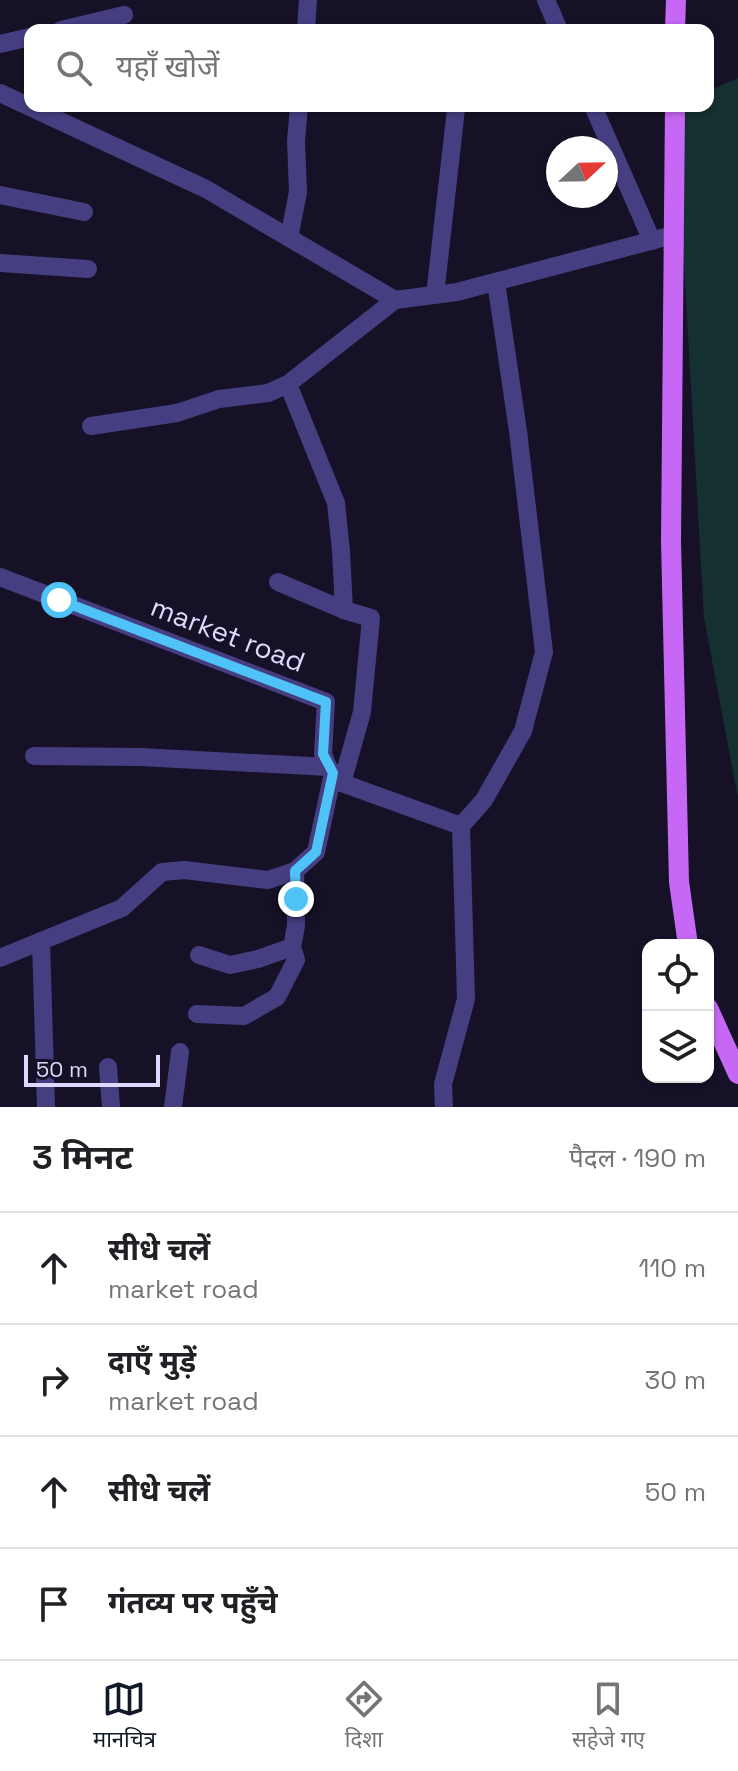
<!DOCTYPE html>
<html lang="hi">
<head>
<meta charset="utf-8">
<style>
	:root { --surface:#fff; --page:#f6f6f6; --text:#202124; --muted:#757577; --line:#e0e0e0; --accent:#111827 }
	body { margin:0; font-family:"Space Grotesk","Noto Sans Devanagari",sans-serif; background:var(--page); color:var(--text) }
	.controls { position:absolute; right:24px; bottom:24px; display:grid; overflow:hidden; border-radius:16px; box-shadow:0 2px 6px #0004 }
	.controls button { width:72px; height:72px; display:grid; place-items:center; padding:0; border:0; border-bottom:2px solid var(--line); background:var(--surface); color:var(--text); font:40px sans-serif }
	.compass { position:absolute; left:546px; top:136px; width:72px; height:72px; border-radius:50%; background:var(--surface); box-shadow:0 2px 6px #0004; rotate:68deg }
	.scale { position:absolute; left:24px; bottom:20px; width:136px; box-sizing:border-box; padding-left:8px; border:4px solid #dfd9fd; border-top:0; font-size:22px; line-height:28px; white-space:nowrap; color:#dfd9fd; -webkit-text-stroke:6px #161127; paint-order:stroke }
	.stop { position:absolute; width:24px; height:24px; margin:-18px; border:6px solid #4fc3f7; border-radius:50%; background:#fff }
	.stop.end { background:#4fc3f7; border-color:#fff; box-shadow:0 2px 8px #0008 }
	.list { margin:0; padding:0; list-style:none }
	h2 { display:flex; justify-content:space-between; align-items:center; height:104px; margin:0; padding:0 32px; font-size:34px }
	h2 small { font-size:26px; font-weight:400; color:var(--muted) }
	.list li { display:grid; grid-template-columns:52px 1fr auto; gap:24px; align-items:center; box-sizing:border-box; height:112px; padding:0 32px; border-top:2px solid var(--line) }
	.list b { display:block; font-size:30px; white-space:nowrap }
	.list p { margin:0; font-size:26px; white-space:nowrap; color:var(--muted) }
	.list em { font-size:26px; font-style:normal; color:var(--muted) }
	.icon { flex:none; width:44px; height:44px; fill:none; stroke:currentColor; stroke-width:2; stroke-linecap:round; stroke-linejoin:round }
	.map { position:relative; flex:none; width:738px; height:1107px; overflow:hidden }
	.search { position:absolute; background:var(--surface); box-shadow:0 2px 6px #0004; left:24px; right:24px; top:24px; height:88px; display:flex; align-items:center; gap:20px; box-sizing:border-box; padding:0 28px; border-radius:16px; color:var(--muted); font-size:30px }
	.sheet { height:552px; background:var(--surface) }
	nav { display:flex; justify-content:space-around; align-items:center; box-sizing:border-box; height:112px; border-top:2px solid var(--line); background:var(--surface); font-size:22px; color:var(--muted) }
	nav a { display:grid; justify-items:center; gap:4px }
	nav .on { color:var(--accent) }
	.map>svg:first-child { display:block }
</style>
</head>
<body>
<div class="map">
<svg width="738" height="1107" viewBox="0 0 738 1107">
	<rect width="100%" height="100%" fill="#161127"/>
	<polygon fill="#153030" points="738,78 738,798 704,618 675,106 708,106 708,91"/>
	<g fill="none" stroke-linecap="round" stroke-linejoin="round">
		<g stroke="#453f82" stroke-width="18">
			<polyline points="546,0 559,30"/>
			<polyline points="61,30 124,15"/>
			<polyline points="306,30 308,0"/>
			<polyline points="0,44 30,37"/>
			<polyline points="0,93 206,189 395,300 457,292 673,235"/>
			<polyline points="593,106 652,241"/>
			<polyline points="0,195 84,212"/>
			<polyline points="289,238 298,192 296,141 299,106"/>
			<polyline points="0,263 88,269"/>
			<polyline points="435,295 456,109"/>
			<polyline points="288,384 336,503 341,551 344,610"/>
			<polyline points="91,426 177,413 219,399 268,393 288,384 395,300"/>
			<polyline points="0,577 326,702 323,754 328,767 342,783 461,826"/>
			<polyline points="278,582 344,610 371,618 362,712 342,783"/>
			<polyline points="34,756 141,757 328,767"/>
			<polyline points="41,941 46,1107"/>
			<polyline points="199,955 230,965 258,959 292,947 296,926 295,871"/>
			<polyline points="0,958 122,908 162,872 184,870 268,880 295,871 316,852 333,773"/>
			<polyline points="197,1014 244,1016 277,997 296,960 292,947"/>
			<polyline points="108,1067 111,1107"/>
			<polyline points="173,1107 180,1052"/>
			<polyline points="444,1107 443,1084 466,999 461,826 484,800 523,731 544,652 518,431 496,282"/>
		</g>
		<g stroke="#c668f5" stroke-width="20">
			<polyline points="675,30 676,0"/>
			<polyline points="675,106 671,541 679,882 688,945"/>
			<polyline points="708,1008 738,1074"/>
		</g>
	</g>
	<g fill="none" stroke-linecap="round" stroke-linejoin="round">
		<polyline stroke="#4fc3f7" stroke-width="10" points="59,600 326,702 323,754 333,773 316,852 295,871 296,899"/>
	</g>
	<g text-anchor="middle" stroke-width="6" stroke-linejoin="round" paint-order="stroke">
		<g font-size="28" fill="#dfd9fd" stroke="#161127">
			<text transform="translate(228 634) rotate(21)" y="10">market road</text>
		</g>
	</g>
</svg>
<div class="controls">
<button><svg class="icon" aria-label="locate" viewBox="0 0 24 24"><circle cx="12" cy="12" r="6"/><path d="M12 2v4M12 18v4M2 12h4M18 12h4"/></svg></button>
<button><svg class="icon" aria-label="layers" viewBox="0 0 24 24"><path d="M12 4l9 5-9 5-9-5zM3 14l9 5 9-5"/></svg></button>
</div>
<svg class="compass" viewBox="-18 -18 36 36"><path d="M0-13l5 13h-10z" fill="#e53935"/><path d="M0 13l5-13h-10z" fill="#757577"/></svg>
<div class="scale">50 m</div>
<div class="stop" style="left:59px;top:600px"></div>
<div class="stop end" style="left:296px;top:899px"></div>
<div class="search"><svg class="icon" aria-label="search" viewBox="0 0 24 24"><circle cx="10" cy="10" r="6"/><path d="M15 15l6 6"/></svg>यहाँ खोजें</div>
</div>
<section class="sheet">
<h2>3 मिनट<small>पैदल · 190 m</small></h2>
<ul class="list">
<li><svg class="icon" aria-label="ahead" viewBox="0 0 24 24"><path d="M12 20V5M6 11l6-6 6 6"/></svg><div><b>सीधे चलें</b><p>market road</p></div><em>110 m</em></li>
<li><svg class="icon" aria-label="right" viewBox="0 0 24 24"><path d="M7 20v-9h11M14 6l5 5-5 5"/></svg><div><b>दाएँ मुड़ें</b><p>market road</p></div><em>30 m</em></li>
<li><svg class="icon" aria-label="ahead" viewBox="0 0 24 24"><path d="M12 20V5M6 11l6-6 6 6"/></svg><div><b>सीधे चलें</b></div><em>50 m</em></li>
<li><svg class="icon" aria-label="arrive" viewBox="0 0 24 24"><path d="M6 21V4h12l-3 4 3 4H6"/></svg><div><b>गंतव्य पर पहुँचे</b></div></li>
</ul>
</section>
<nav>
<a class="on"><svg class="icon" aria-label="map" viewBox="0 0 24 24"><path d="M3 6l6-2 6 2 6-2v14l-6 2-6-2-6 2zM9 4v14M15 6v14"/></svg>मानचित्र</a>
<a><svg class="icon" aria-label="directions" viewBox="0 0 24 24"><path d="M12 3l9 9-9 9-9-9zM9 14v-3h6M13 9l2 2-2 2"/></svg>दिशा</a>
<a><svg class="icon" aria-label="saved" viewBox="0 0 24 24"><path d="M7 4h10v16l-5-4-5 4z"/></svg>सहेजे गए</a>
</nav>
</body>
</html>
